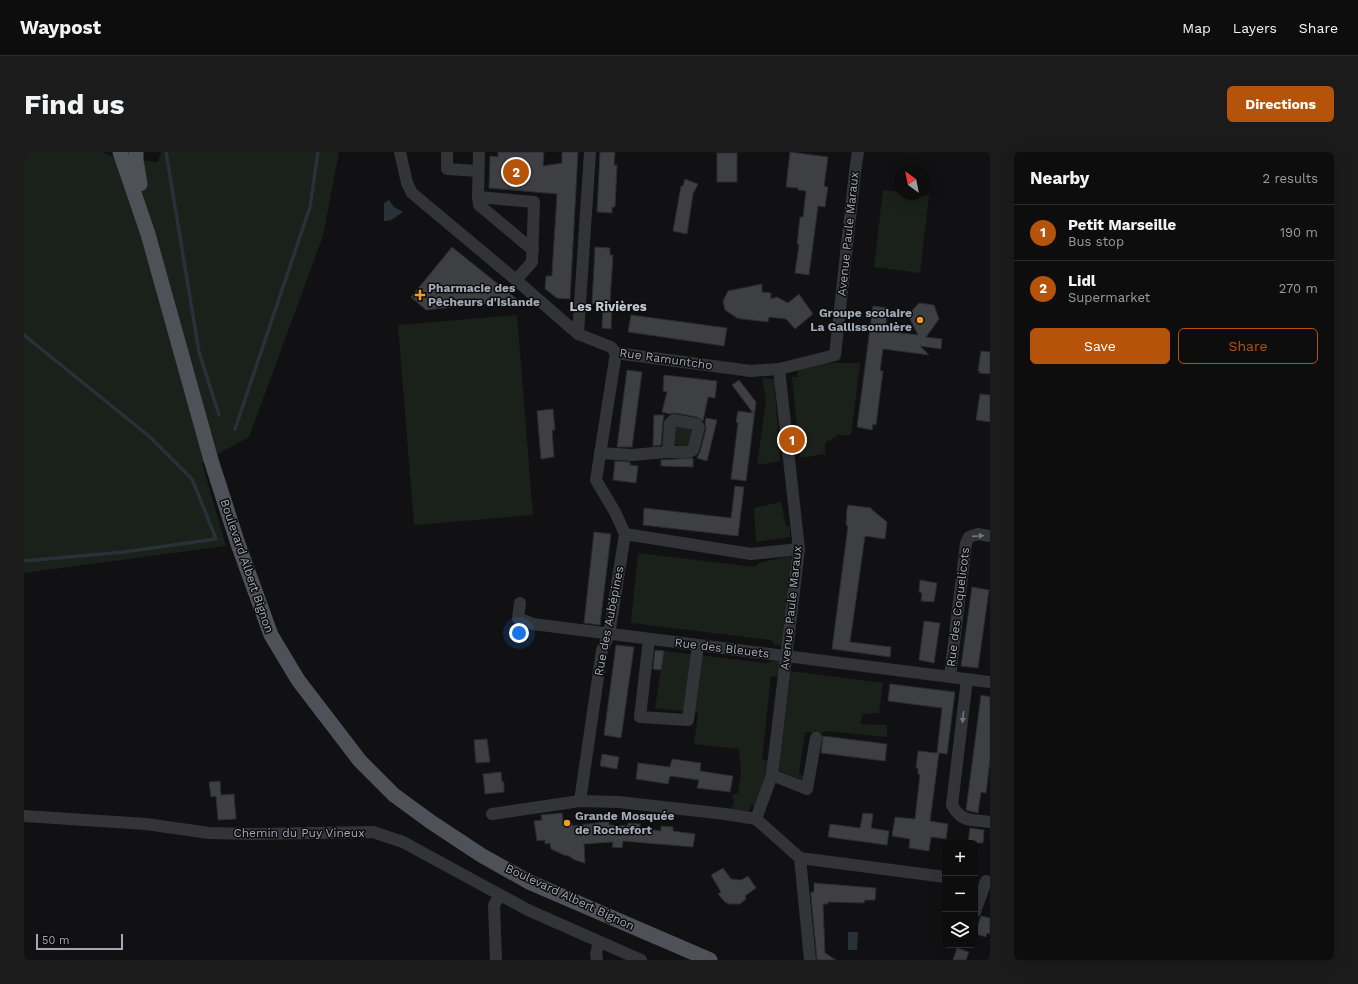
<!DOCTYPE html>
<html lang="en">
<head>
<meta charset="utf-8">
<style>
	:root { --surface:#0d0d0e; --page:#1b1b1c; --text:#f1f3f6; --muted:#9a9c9e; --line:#2d2d2e; --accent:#b45309 }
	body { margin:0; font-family:"Work Sans",sans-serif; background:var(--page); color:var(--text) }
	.controls { position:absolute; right:12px; bottom:12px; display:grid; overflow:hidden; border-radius:6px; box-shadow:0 4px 16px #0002 }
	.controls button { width:36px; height:36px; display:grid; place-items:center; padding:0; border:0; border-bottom:1px solid var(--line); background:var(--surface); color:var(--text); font:20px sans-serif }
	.compass { position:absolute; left:870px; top:12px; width:36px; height:36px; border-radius:50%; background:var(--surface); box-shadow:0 4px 16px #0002; rotate:328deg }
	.scale { position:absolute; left:12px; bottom:10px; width:87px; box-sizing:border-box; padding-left:4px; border:2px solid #a2a9b4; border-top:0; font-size:11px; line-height:14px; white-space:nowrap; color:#a2a9b4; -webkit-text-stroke:3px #0c0c0e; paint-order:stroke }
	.you { position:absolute; left:495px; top:481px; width:14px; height:14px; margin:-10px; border:3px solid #fff; border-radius:50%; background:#1a73e8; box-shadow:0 0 0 6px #1a73e833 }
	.badge { display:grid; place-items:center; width:26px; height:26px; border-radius:50%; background:var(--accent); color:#fff; font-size:13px; font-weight:700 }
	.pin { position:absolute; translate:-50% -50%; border:2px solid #fff; box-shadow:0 1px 4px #0006 }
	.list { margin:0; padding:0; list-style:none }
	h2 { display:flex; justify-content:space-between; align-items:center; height:52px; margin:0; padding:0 16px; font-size:17px }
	h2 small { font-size:13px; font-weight:400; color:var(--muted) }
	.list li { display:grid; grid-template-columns:26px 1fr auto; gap:12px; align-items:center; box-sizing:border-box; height:56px; padding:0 16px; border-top:1px solid var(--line) }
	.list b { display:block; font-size:15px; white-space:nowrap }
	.list p { margin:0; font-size:13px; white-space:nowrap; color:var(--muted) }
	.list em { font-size:13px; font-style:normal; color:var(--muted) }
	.actions { display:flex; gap:8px; padding:12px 16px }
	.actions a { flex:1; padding:9px 0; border:1px solid var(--accent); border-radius:6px; text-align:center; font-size:14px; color:var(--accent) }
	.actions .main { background:var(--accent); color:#fff }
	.icon { flex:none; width:22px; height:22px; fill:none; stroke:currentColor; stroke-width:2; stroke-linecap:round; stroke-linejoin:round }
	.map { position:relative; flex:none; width:966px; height:808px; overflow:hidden; border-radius:6px }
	header { display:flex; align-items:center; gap:24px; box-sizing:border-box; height:56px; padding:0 20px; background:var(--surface); border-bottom:1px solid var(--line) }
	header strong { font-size:19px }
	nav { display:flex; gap:22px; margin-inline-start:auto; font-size:14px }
	.intro { display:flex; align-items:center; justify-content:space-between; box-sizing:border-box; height:96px; padding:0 24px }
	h1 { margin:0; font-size:28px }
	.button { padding:10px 18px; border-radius:6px; background:var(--accent); color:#fff; font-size:14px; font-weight:700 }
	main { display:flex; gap:24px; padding:0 24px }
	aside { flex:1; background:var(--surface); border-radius:6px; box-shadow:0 4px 16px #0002 }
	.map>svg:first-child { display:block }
</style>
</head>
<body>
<header>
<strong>Waypost</strong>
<nav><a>Map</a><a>Layers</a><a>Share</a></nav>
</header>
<div class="intro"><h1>Find us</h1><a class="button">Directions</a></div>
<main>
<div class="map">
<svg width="966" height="808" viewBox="0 0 966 808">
	<rect width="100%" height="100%" fill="#111113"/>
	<g fill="#19211a">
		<polygon points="0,0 78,0 92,6 134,10 137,0 315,0 299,84 225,285 178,311 202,394 0,421"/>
		<polygon points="859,38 876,40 876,42 905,44 896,121 850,115"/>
		<polygon points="493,163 509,363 390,373 374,173"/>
		<polygon points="804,211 836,211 827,283 814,283 801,291 801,302 776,306 768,225 774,225 774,218 784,214"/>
		<polygon points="738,226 750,227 756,309 733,313 742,248"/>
		<path d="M653,274L667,277L668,280L665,293C660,295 654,295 650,291L651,275Z"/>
		<polygon points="757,350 762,374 766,374 766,385 732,390 730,356"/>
		<polygon points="614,401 731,415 735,411 766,404 772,420 763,494 751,493 747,488 607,471"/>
		<polygon points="640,499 742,511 750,509 762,509 760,527 747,524 738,608 749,609 736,655 727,653 725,659 706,658 710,651 708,643 714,641 717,620 715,597 670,592 674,561 631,556"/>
		<polygon points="767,519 859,531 855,561 839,562 836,572 863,573 863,585 801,579 792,586 788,580 781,580 775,622 785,626 779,629 754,618"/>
	</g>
	<g fill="#273137">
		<path d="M365,48L370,55L379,60C373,64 367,70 360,69V51Z"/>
		<polygon points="824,780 834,780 833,798 824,798"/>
	</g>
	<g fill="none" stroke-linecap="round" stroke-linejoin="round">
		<g stroke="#273137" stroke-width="3.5">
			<polyline points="142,0 175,200 195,263"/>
			<polyline points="0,183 126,285 168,327 192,387 100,400 0,409"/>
			<polyline points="211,277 286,55 294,0"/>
		</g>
	</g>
	<g fill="#3d3f43" stroke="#2b2c2f">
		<polygon points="474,0 520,0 519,14 538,11 538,0 554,0 546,147 533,146 521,137 522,124 528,124 528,121 533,42 465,36 466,4 474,5"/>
		<polygon points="576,0 591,0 590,13 593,13 592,35 591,55 588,55 588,61 573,60"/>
		<polygon points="766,0 804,5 800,34 804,35 801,55 794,54 785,123 771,121 775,92 773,92 776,65 779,65 782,39 774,38 774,36 762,35"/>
		<rect x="693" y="1" width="20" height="29"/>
		<polygon points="661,27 674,32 669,42 663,82 649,79 657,34 659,34"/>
		<polygon points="428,95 494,148 402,158 387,145"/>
		<polygon points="571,95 586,96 586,103 589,103 586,150 568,152"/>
		<polygon points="738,132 738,140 747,141 747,147 753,145 764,151 775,142 789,162 771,177 762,167 745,165 744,170 718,167 713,166 701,158 699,149 704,139"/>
		<polygon points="895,151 910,153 915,167 902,185 918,187 917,197 896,194 905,203 859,197 856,219 859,219 852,273 849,272 848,278 833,275 849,154 864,156 861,179 894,183 884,163"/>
		<polygon points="579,154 588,155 587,177 578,176"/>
		<polygon points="607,163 703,176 700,194 604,180"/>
		<polygon points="957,199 966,200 966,221 965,222 955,221 956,219 954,219"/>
		<polygon points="603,218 618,220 608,295 593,295"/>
		<polygon points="640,223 693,229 691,246 684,245 679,269 673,265 651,261 646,262 638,260 643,240 639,239"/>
		<polygon points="715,228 732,250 722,329 707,327 714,271 712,270 714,259 729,261 708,233"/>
		<polygon points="956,242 966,243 966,270 952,268"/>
		<polygon points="529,257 531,278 528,278 530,305 517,307 513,259"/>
		<polygon points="630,263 640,263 639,270 637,293 629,294"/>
		<polygon points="682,266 693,268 683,309 673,306 676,300 682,277 681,270"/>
		<polygon points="669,306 669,315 637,314 637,308"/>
		<polygon points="591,309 606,310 606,313 614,314 612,331 589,328"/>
		<polygon points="711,334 720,335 714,384 619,373 620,356 707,366"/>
		<polygon points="824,353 847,356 847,357 863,370 861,387 841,384 826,490 867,495 866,505 808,497 824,374 822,373 823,356 824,355"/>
		<polygon points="570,380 587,382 576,473 560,471"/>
		<polygon points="896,428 913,431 910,450 897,449 898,441 895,440"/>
		<polygon points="948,435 965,438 954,516 937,514"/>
		<polygon points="900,469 916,471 910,511 895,508"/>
		<polygon points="592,493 610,495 597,586 580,583"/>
		<polygon points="631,498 640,499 637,518 629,517"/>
		<polygon points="866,532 931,540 923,602 915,601 906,669 924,672 922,687 907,685 905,699 885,696 886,687 868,684 871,665 891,667 896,623 894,622 894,616 892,616 894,599 913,601 918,556 864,549"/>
		<polygon points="957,543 966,545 966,608 962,641 957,640 954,661 942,658"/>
		<polygon points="799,584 863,592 861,609 797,601"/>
		<polygon points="463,587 466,610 452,611 450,588"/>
		<polygon points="578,602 595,605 593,617 576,614"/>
		<polygon points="648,607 677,611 676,619 709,624 706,640 673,636 675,628 646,624 644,632 612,627 614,611 646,615"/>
		<polygon points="477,620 478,630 480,630 480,640 461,642 459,622"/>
		<polygon points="196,629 197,643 210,642 212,667 194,668 192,644 187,645 185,630"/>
		<polygon points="538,661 539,668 544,667 545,672 548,671 548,674 581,670 585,670 585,673 604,674 604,671 616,672 616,676 637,679 637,674 649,675 649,679 671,682 669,695 599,689 598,696 588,695 589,690 560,692 561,711 551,708 543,703 542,704 527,697 526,691 521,692 521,688 513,689 510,669 518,668 517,663"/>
		<polygon points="839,661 849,662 847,676 865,679 863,693 804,685 806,672 836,676"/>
		<polygon points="946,676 960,678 959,691 944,691"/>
		<polygon points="699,716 707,727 717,728 724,724 732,736 721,744 722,747 716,752 705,752 701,750 694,742 697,740 687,723"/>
		<polygon points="790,731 852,736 851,748 841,748 840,751 804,750 804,752 799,752 801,801 812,808 793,808 787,744 787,740 790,740"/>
		<polygon points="957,764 966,766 966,782 963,781 962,785 952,782 953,778 952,778"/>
		<polygon points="933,796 945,800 942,808 929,808"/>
	</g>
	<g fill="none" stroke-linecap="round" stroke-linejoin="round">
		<g stroke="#323438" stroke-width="12">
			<polyline points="376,0 383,31 388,41 492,128 554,182 587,195 592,201 727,219 755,217 811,203 831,20 834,0"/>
			<polyline points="423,0 423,17 454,19"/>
			<polyline points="455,0 454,45 510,50 508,110 492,128"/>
			<polyline points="454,45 455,53 509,98"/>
			<polyline points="554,182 566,0"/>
			<polyline points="576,301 608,303 642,300 665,300 669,298 675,275 672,272 650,268 646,271 644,299"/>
			<polyline points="601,382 727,402 775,397"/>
			<polyline points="496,451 494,466 509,472 966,530"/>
			<polyline points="625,487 616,565 664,568 674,493"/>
			<polyline points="926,524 942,391 945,385 954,382 966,384"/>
			<path d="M943,527L928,653C938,671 947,667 966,670"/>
			<polyline points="748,623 783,637 792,586"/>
			<polyline points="556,649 578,498 585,483 601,382 591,360 572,328 592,201"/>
			<polyline points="468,662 556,649 595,650 701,662 732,667 776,706 921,725"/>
			<polyline points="0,664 122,672 185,681 230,682 349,680 379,690 504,758 617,808"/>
			<polyline points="732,667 748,623 775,397 755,217"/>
			<polyline points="776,706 786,808"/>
			<polyline points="951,760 962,729"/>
			<polyline points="472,808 470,753 476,743"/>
			<polyline points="573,808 572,802 575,790"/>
		</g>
		<g stroke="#4e5157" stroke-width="15">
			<polyline points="96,0 124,82 187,308 214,392 247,483 274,528 336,609 370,643 407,670 457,703 505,730 686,808"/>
			<polyline points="112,0 112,8 116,32"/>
		</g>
	</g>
	<defs><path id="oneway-solid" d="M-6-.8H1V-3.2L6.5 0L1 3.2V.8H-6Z"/></defs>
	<g fill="#70747c">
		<use href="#oneway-solid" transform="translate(954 384) rotate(-4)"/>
		<use href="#oneway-solid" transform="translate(939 565) rotate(96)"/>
	</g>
	<g fill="#f69a26" stroke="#0c0c0e" stroke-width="1.5">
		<path d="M394 137h4v4h4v4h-4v4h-4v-4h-4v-4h4z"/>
		<circle cx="896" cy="168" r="4"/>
		<circle cx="543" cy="671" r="4"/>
	</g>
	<g text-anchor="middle" stroke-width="3" stroke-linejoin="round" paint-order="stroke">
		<g font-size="12" fill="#a2a9b4" stroke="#0c0c0e">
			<text transform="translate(824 82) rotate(-84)" y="4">Avenue Paule Maraux</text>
			<text transform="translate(642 207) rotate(8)" y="4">Rue Ramuntcho</text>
			<text transform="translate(223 414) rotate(71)" y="4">Boulevard Albert Bignon</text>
			<text transform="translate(934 455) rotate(-83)" y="4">Rue des Coquelicots</text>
			<text transform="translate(767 456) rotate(-84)" y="4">Avenue Paule Maraux</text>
			<text transform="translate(585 469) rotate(-79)" y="4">Rue des Aubépines</text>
			<text transform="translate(698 496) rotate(7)" y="4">Rue des Bleuets</text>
			<text x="275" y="685">Chemin du Puy Vineux</text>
			<text transform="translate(546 745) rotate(25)" y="4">Boulevard Albert Bignon</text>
		</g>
		<g font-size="12" font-weight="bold" fill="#a2a9b4" stroke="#0c0c0e" text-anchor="start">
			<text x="404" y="140">Pharmacie des<tspan x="404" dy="14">Pêcheurs d'Islande</tspan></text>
			<text x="888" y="165" text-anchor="end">Groupe scolaire<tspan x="888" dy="14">La Gallissonnière</tspan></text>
			<text x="551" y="668">Grande Mosquée<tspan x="551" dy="14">de Rochefort</tspan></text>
		</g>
		<g font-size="13" font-weight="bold" fill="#c3c8d0" stroke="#0c0c0e">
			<text x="584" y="159">Les Rivières</text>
		</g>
	</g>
</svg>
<div class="controls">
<button>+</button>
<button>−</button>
<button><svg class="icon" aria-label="layers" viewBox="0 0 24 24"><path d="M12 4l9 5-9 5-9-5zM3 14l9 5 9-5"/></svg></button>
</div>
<svg class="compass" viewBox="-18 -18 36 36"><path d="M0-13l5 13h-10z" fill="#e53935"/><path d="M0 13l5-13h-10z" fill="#9a9c9e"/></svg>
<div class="scale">50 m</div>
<div class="you"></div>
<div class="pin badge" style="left:768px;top:288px">1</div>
<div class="pin badge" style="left:492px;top:20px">2</div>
</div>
<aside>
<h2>Nearby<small>2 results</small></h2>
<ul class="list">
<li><span class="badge">1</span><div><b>Petit Marseille</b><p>Bus stop</p></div><em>190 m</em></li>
<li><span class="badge">2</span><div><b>Lidl</b><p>Supermarket</p></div><em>270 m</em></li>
</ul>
<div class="actions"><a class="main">Save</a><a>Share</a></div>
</aside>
</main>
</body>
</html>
